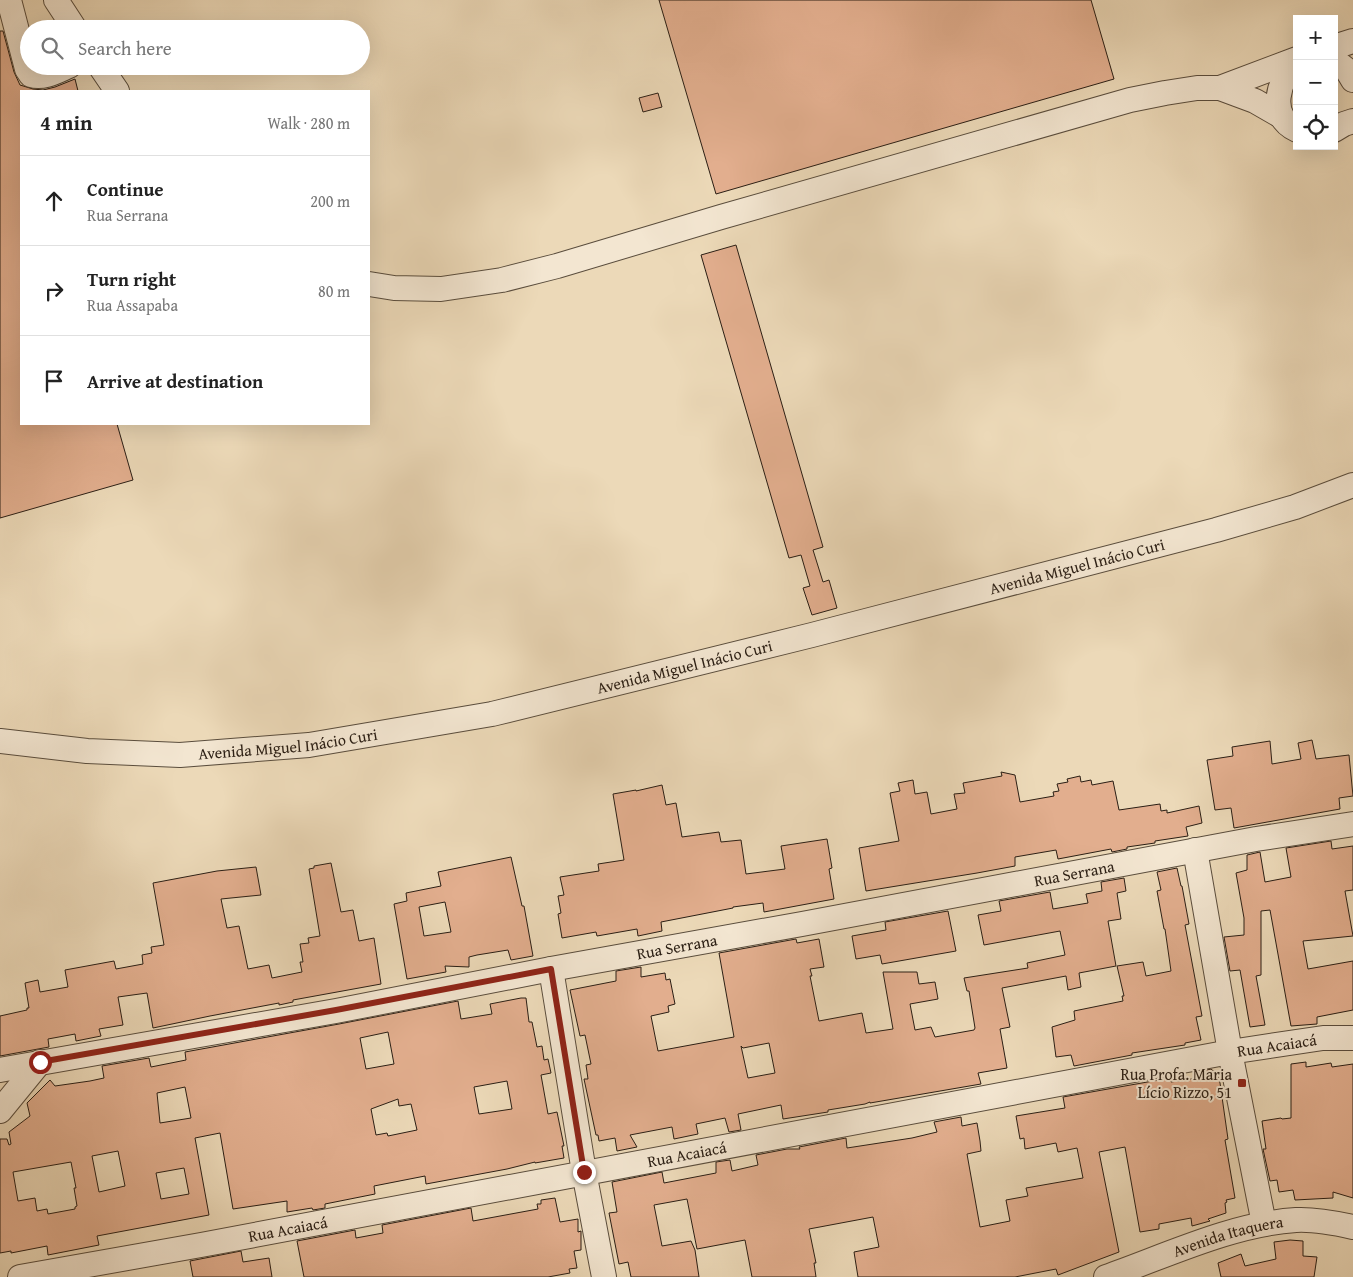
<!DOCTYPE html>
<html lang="en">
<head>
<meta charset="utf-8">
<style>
	:root { --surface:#fff; --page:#f6f6f6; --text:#222; --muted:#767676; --line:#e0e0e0 }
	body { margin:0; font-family:"Gentium Book Plus",serif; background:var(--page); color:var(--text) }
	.controls { position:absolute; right:15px; top:15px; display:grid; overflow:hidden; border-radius:0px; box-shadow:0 5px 20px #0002 }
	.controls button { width:45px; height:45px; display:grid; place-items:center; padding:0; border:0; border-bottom:1px solid var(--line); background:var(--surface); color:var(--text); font:25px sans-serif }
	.stop { position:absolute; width:15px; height:15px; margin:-11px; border:4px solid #8f2418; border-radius:50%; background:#fff }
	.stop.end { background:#8f2418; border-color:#fff; box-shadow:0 1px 5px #0008 }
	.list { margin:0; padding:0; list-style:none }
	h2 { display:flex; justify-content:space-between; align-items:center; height:65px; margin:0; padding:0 20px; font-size:21px }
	h2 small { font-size:16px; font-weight:400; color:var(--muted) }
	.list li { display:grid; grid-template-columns:32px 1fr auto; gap:15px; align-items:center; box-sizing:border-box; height:90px; padding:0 20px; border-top:1px solid var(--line) }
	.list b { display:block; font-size:19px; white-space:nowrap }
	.list p { margin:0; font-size:16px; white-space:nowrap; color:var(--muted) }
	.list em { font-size:16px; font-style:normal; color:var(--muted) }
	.icon { flex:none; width:28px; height:28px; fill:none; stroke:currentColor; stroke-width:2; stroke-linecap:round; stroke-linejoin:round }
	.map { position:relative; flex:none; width:1353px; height:1277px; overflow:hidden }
	.search { position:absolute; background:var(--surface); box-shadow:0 5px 20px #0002; left:20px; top:20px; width:350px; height:55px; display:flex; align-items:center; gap:12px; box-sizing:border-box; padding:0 18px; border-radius:28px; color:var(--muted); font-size:19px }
	.panel { position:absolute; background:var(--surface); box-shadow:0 5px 20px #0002; left:20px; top:90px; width:350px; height:335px; border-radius:0px }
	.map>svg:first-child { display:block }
</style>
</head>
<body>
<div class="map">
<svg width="1353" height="1277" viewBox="0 0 1353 1277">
	<rect width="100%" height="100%" fill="#ecd9b8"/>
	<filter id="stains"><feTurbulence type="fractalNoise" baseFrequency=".004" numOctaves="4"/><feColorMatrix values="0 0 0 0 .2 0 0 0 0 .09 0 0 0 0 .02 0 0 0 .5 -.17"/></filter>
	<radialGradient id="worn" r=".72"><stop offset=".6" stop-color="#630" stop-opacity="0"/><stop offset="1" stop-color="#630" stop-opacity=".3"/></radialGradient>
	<g fill="#e2ae8e" stroke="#2a1e14" fill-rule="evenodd">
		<polygon points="659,0 1091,0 1114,79 716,194"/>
		<polygon points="0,31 3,31 14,72 20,85 33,89 43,90 55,87 75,79 78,91 21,91 21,424 117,424 133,480 0,518"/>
		<polygon points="658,93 662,107 643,112 639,98"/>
		<polygon points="736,245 823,547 813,550 823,582 829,580 837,608 812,615 803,588 810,586 801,555 789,558 701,255"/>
		<polygon points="1312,740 1316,759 1349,755 1353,796 1339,798 1340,809 1234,828 1231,808 1215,810 1207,760 1233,756 1232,747 1270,741 1272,764 1301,759 1298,743"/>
		<polygon points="1001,772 1015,775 1020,802 1054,796 1053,792 1059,791 1057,784 1068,782 1067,779 1080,776 1081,782 1091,780 1092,785 1113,781 1119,810 1160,804 1161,811 1167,810 1167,813 1199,806 1202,823 1186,827 1188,836 1155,841 1155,843 1127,847 1127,849 1112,852 1111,849 1058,859 1056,850 1015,857 1015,866 977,873 866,891 859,848 899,841 890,793 900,791 898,783 913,780 915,794 927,792 931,814 957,809 954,794 965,793 963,783 1002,776"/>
		<polygon points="662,785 666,805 676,803 682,837 719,832 721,842 741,840 746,874 785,869 781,846 827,839 832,868 829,869 834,899 764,912 763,903 733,907 733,908 661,922 662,931 638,936 637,929 597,936 596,932 562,938 558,914 561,913 558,896 564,895 560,877 599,871 598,864 624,860 613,794 636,790 636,791"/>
		<polygon points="1331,841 1332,849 1353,846 1353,890 1345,891 1353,936 1303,941 1308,969 1353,961 1353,1010 1317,1017 1317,1024 1291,1026 1270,910 1261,911 1261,975 1256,976 1265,1025 1250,1027 1240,970 1230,971 1224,937 1244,935 1244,918 1236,873 1247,870 1247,855 1260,852 1265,882 1291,877 1286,848"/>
		<path d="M511,857L522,906H524L533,956L511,960L508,950L477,955L469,957V967L445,966L446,972L407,979L394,904L407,901L406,893L441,886L438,872ZM445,902L451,932L424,936L419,907Z"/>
		<polygon points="331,863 341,912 353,910 359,941 374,938 381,984 293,1000 293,1002 279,1005 279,1003 210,1016 153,1028 147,993 118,997 123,1025 99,1029 101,1036 76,1041 75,1034 48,1039 49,1047 0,1056 0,1016 27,1010 27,1008 29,1008 25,983 38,980 40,992 68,987 65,970 114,961 116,969 143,964 142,955 152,953 151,947 164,945 153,883 217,871 256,867 261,895 221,899 227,928 239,926 248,969 269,965 272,978 302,972 300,962 303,962 300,944 309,943 308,938 320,936 309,869 314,868 314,866"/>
		<polygon points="1177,868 1181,886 1182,886 1189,924 1185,925 1202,1016 1196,1017 1201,1040 1185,1043 1185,1045 1132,1053 1132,1055 1074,1066 1071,1055 1056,1057 1052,1027 1075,1020 1074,1011 1123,1001 1122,996 1124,996 1117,966 1143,962 1146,976 1171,971 1165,929 1164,929 1157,891 1161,890 1157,872"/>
		<path d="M1124,878L1126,891L1117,893L1121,919L1108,921L1116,966L1079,973L1081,987L1068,990L1066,976L1002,988L1010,1027L1000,1029L1007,1068L978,1073L981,1084L870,1103V1102L865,1104L828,1110V1112L783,1119L781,1105L738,1114L741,1130L729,1132L725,1118L696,1124L698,1134L674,1139L672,1127L630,1135L637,1147L617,1151L615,1138L599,1141L598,1135H596L584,1079H588L586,1065L591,1064L585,1035L580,1036L570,990L616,981V971L641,967V977L665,973L666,980L670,979L675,1004L668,1006L669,1012L651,1016L658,1051L734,1037L719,953L796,939L797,943L819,939L824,967L810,969L812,976H810L819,1021L862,1013L866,1033L893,1029L883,972H917L919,984L935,982L938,999L910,1004L915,1030L931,1027L935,1037L974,1030L975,1028L969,991H967L964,978L1028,968L1027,963L1065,955L1060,931L984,945L978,915L1001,911L999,901L1050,892L1053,909L1088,903L1086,894L1102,891L1101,882ZM769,1043L775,1073L748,1078L741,1046L743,1048Z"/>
		<polygon points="948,911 956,951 882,964 880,955 856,959 852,936 886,930 885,922"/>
		<path d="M521,998H526L529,1022H532L537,1047L542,1046L544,1060L548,1059L551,1073L541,1075L548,1114L557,1112L564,1146H562L564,1158L535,1163V1162L507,1169L426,1184L425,1176L374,1186L375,1194L325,1204V1208L313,1210L312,1208L287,1212V1201L233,1209L220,1133L195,1138L209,1215L97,1236L99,1245L48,1255L47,1246L11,1253V1251L0,1253V1139H7L9,1145L11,1144L9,1132L30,1116L27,1103L50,1080L55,1086L90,1081L104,1078L102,1066L149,1058L151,1067L186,1060L185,1052L339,1024L458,1001L461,1019L492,1014L490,1004ZM388,1032L394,1064L366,1069L360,1038ZM507,1081L512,1109L479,1114L474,1087ZM185,1087L191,1118L160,1123L157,1093ZM398,1099L399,1106L411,1104L417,1130L388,1136L387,1133L376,1135L371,1109ZM118,1151L125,1186L99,1192L92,1156ZM71,1162L76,1188H74L77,1206L75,1207V1209L48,1214L47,1209L37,1211L35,1198L18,1201L13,1172ZM184,1168L189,1194L161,1199L156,1173Z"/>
		<polygon points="1306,1062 1306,1067 1331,1063 1332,1067 1353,1064 1353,1198 1333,1192 1333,1198 1295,1200 1293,1190 1279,1192 1277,1180 1270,1181 1263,1149 1266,1149 1262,1121 1281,1118 1282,1119 1291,1118 1291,1064"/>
		<polygon points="1211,1069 1217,1074 1220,1083 1228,1139 1225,1140 1235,1198 1226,1200 1227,1202 1225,1203 1226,1213 1208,1219 1210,1221 1192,1226 1191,1218 1159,1224 1159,1229 1140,1232 1125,1147 1099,1152 1119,1252 1058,1275 1056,1269 1015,1277 858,1277 854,1252 879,1247 873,1217 809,1229 816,1263 814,1263 816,1277 752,1277 745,1240 697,1249 687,1199 654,1205 662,1246 691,1241 695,1250 699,1277 631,1277 628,1262 619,1264 609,1213 617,1212 612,1182 662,1172 664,1183 716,1173 716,1162 730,1160 732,1171 758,1165 756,1155 787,1149 800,1149 799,1147 846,1138 847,1148 912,1138 937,1132 934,1122 961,1117 962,1126 977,1123 980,1141 981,1151 967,1154 980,1227 1010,1221 1006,1200 1028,1196 1026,1188 1083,1178 1077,1148 1058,1152 1056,1143 1025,1149 1024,1138 1020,1139 1016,1116 1065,1108 1063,1097 1170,1078 1171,1082 1204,1077 1203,1071"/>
		<polygon points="555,1198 560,1222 578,1219 578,1232 581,1231 581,1250 574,1251 577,1268 569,1269 570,1273 548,1277 304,1277 297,1241 355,1230 356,1238 383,1233 382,1225 471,1208 473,1221 538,1209 537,1204 541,1204 541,1200"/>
		<polygon points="1290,1240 1303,1241 1303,1256 1317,1257 1314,1277 1221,1277 1218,1263 1241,1254 1245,1266 1276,1259 1274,1242"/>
		<polygon points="241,1251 243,1262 269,1258 272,1277 193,1277 190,1261"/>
	</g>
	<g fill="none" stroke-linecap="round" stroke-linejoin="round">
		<defs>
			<g id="minor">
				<path d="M9,0L27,69L31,75C44,79 57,71 69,66"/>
				<polyline points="56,0 75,29"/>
				<polyline points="1334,47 1353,41"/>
				<path d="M1297,60C1279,79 1266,116 1297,130"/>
				<polyline points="1334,60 1347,70 1353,80"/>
				<polyline points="100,66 117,91"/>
				<polyline points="1220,88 1255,101 1281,116"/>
				<polyline points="1334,130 1344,124 1353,121"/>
				<polyline points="369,284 394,288 441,289 502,280 557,266 721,217 1130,100 1165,93 1197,88 1220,88 1297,59"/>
				<path id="s1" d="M0,741L87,751L180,755L309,745L492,714L812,635L1216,530L1295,507L1353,485"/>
				<polyline points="1195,850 1230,1052 1264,1224"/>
				<polyline points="551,969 584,1172 604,1277"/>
				<path id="s2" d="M0,1070L336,1011L551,969L802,924L1256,839L1353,824"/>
				<polyline points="0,1111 40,1062"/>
				<path id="s3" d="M20,1277L201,1245L1230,1052L1323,1038H1353"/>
				<path id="s4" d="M1106,1277C1166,1256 1232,1224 1296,1220C1315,1219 1335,1223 1353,1227"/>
			</g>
		</defs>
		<use href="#minor" stroke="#5a4d3d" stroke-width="26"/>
		<use href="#minor" stroke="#f3e6d1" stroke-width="24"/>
	</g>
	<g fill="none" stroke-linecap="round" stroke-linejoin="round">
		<polyline stroke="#8f2418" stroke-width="6" points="40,1062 336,1010 551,969 584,1172"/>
	</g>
	<rect fill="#8f2418" stroke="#f3e6d1" stroke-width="2" x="1237" y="1078" width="10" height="10" rx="2.5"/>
	<g text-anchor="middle" stroke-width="4" stroke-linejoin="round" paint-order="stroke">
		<g font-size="16" fill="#2a1e14" stroke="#f3e6d1">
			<text dy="6" stroke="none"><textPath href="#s1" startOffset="1099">Avenida Miguel Inácio Curi</textPath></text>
			<text dy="6" stroke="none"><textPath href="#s1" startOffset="694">Avenida Miguel Inácio Curi</textPath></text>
			<text dy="6" stroke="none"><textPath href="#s1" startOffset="289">Avenida Miguel Inácio Curi</textPath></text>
			<text dy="6" stroke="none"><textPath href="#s2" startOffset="1092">Rua Serrana</textPath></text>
			<text dy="6" stroke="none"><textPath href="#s2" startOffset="688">Rua Serrana</textPath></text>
			<text dy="6" stroke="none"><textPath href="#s3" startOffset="1278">Rua Acaiacá</textPath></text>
			<text dy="6" stroke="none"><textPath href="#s3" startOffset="678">Rua Acaiacá</textPath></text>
			<text dy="6" stroke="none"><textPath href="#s3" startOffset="272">Rua Acaiacá</textPath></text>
			<text dy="6" stroke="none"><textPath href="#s4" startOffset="129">Avenida Itaquera</textPath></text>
		</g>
		<g font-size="16" fill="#2a1e14" stroke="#f3e6d1" text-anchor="end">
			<text x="1232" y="1080">Rua Profa. Maria<tspan x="1232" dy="18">Lício Rizzo, 51</tspan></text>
		</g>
	</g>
	<rect width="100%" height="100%" filter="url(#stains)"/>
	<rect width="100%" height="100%" fill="url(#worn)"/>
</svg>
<div class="controls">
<button>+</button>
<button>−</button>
<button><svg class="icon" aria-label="locate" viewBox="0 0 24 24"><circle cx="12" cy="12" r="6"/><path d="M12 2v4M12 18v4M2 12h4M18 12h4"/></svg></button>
</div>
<div class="stop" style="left:40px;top:1062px"></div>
<div class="stop end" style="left:584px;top:1172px"></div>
<div class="search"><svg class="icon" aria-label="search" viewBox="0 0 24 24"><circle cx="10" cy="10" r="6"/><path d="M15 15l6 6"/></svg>Search here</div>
<section class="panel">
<h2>4 min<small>Walk · 280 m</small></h2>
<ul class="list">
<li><svg class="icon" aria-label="ahead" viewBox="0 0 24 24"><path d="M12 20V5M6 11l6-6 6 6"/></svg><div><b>Continue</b><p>Rua Serrana</p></div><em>200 m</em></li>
<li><svg class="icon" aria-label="right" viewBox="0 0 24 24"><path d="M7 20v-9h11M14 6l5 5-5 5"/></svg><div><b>Turn right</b><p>Rua Assapaba</p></div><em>80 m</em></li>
<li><svg class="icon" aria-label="arrive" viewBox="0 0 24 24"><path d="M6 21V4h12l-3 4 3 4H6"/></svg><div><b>Arrive at destination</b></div></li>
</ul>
</section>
</div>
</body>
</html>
